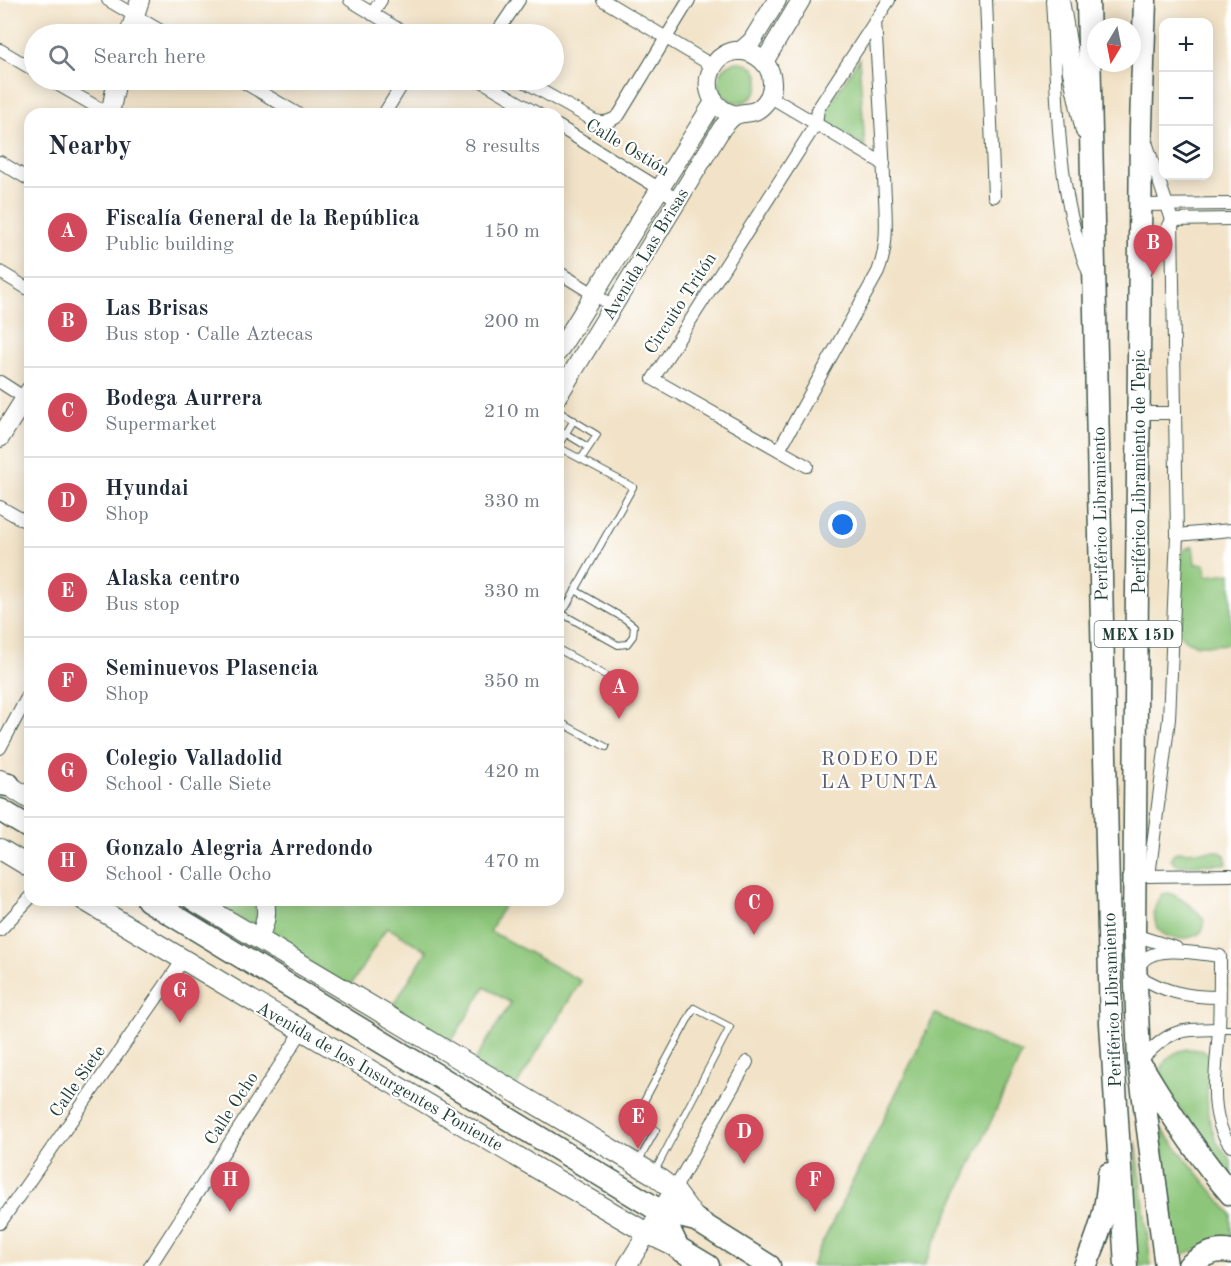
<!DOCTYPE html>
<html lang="en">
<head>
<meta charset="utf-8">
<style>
	:root { --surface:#fff; --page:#f2f2f3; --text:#1f2937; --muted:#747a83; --line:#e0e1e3; --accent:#d1495b }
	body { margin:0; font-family:"Old Standard TT",serif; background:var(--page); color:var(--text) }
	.controls { position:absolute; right:18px; top:18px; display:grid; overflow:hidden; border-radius:12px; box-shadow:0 3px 15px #0003 }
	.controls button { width:54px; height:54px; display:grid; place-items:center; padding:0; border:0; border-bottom:2px solid var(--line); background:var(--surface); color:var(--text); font:30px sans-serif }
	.compass { position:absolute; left:1087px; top:18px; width:54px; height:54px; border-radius:50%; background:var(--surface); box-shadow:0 3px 15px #0003; rotate:190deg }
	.you { position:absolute; left:843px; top:525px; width:21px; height:21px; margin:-15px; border:4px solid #fff; border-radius:50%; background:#1a73e8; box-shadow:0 0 0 9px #1a73e833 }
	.badge { display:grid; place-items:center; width:39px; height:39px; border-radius:50%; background:var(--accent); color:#fff; font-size:20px; font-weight:700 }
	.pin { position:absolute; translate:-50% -50px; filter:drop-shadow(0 2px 3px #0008) }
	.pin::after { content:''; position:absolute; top:32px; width:21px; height:18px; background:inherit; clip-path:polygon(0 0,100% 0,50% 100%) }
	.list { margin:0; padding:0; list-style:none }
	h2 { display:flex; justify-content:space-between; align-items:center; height:78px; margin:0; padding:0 24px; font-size:26px }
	h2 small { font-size:20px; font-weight:400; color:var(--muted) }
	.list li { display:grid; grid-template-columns:39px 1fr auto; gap:18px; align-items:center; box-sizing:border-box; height:90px; padding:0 24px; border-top:2px solid var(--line) }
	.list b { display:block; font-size:22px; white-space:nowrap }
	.list p { margin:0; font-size:20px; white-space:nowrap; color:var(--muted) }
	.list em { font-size:20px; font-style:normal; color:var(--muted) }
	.icon { flex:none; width:33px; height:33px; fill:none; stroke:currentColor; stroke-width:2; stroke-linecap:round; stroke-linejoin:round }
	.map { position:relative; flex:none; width:1231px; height:1266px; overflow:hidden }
	.search { position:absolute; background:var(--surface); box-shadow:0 3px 15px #0003; left:24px; top:24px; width:540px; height:66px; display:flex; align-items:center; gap:15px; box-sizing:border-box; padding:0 21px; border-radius:33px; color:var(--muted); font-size:22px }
	.panel { position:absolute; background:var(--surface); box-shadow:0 3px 15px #0003; left:24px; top:108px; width:540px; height:798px; border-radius:18px }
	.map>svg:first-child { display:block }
</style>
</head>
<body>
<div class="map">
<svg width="1231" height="1266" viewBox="0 0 1231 1266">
	<rect width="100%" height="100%" fill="#fff"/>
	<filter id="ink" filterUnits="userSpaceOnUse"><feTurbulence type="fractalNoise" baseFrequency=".0167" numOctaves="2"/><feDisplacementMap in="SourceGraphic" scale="12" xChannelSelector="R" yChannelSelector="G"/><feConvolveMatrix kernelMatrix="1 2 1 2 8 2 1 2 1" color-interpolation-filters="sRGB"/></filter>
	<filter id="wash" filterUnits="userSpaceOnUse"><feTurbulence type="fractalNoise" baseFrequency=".008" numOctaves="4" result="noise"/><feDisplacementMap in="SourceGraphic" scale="24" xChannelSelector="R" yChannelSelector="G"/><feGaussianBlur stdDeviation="1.35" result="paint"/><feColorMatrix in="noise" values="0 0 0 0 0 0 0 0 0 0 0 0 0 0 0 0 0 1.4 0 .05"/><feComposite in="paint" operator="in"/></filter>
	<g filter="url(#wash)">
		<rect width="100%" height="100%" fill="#f2e3c8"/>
		<g fill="#8dc67a" stroke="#568257" stroke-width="1.5">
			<polygon points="859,59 865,147 820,119"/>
			<circle cx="739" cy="82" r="20"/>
			<path d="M1193,546L1195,564H1205L1206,576L1231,573V644C1214,644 1185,651 1179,631C1179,615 1173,559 1184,550C1187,548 1190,547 1193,546Z"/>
			<polygon points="1218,851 1225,855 1227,864 1177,865 1171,859 1173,854 1177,852"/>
			<path d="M1169,893C1178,896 1185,902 1193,908C1231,937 1160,953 1155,921C1153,911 1156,901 1162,894Z"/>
			<polygon points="208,900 255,900 256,918 252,927"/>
			<polygon points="271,900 507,900 490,931 581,981 515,1088 473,1063 511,1003 485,987 448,1047 389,1012 427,951 387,927 350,987 266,936"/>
			<polygon points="935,1014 1022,1054 924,1266 811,1266"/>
			<path d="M1187,1049L1202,1050L1211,1057L1207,1091L1208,1115L1216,1141L1231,1160V1182L1160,1081C1160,1062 1169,1053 1187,1049Z"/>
			<path d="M1159,1126L1231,1214V1247C1209,1248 1189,1247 1171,1262Z"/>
			<polygon points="1136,1141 1151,1266 1132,1266"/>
		</g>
	</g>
	<g filter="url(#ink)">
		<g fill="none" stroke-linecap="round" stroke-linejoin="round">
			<defs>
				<g id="lane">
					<polyline points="558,411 597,435 581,459"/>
					<polyline points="558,429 588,447"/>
					<polyline points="558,446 574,420"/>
					<polyline points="558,447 633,487 566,607 560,613"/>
					<polyline points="559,612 618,645 627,644 633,636 634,626 625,619 575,590"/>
					<polyline points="558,649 607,676"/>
					<polyline points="558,721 606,747"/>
					<polyline points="1220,1029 1231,1029"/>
					<polyline points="638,1162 656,1130 635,1118 694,1008 730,1027 655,1171"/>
				</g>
				<g id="street">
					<polyline points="108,0 166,34"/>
					<polyline points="350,0 406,34"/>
					<polyline points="603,0 713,66"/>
					<polyline points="986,0 994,196"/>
					<path d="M1052,0C1058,90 1054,186 1088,271"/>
					<polyline points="372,14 381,0"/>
					<polyline points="496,34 519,0"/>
					<polyline points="0,50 34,70"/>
					<polyline points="50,80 109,114"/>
					<polyline points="240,80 298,114"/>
					<polyline points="480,80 538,114"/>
					<path d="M522,80L595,121C605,123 611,122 619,115L689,0"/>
					<polyline points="769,96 884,164"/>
					<polyline points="384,114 405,80"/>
					<polyline points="558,126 678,200"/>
					<polyline points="1147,145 1172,220 1177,535 1169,719 1149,876"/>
					<polyline points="0,162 30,180"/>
					<polyline points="1142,205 1231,204"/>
					<polyline points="0,272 30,290"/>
					<polyline points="558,272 613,306"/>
					<polyline points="1144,273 1172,220 1231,219"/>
					<polyline points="0,382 25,398"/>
					<polyline points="1140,413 1174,413"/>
					<path d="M779,450L878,272C890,242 885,210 884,177C882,125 878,73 875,21"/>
					<polyline points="807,466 653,379 816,124 818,109 889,0"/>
					<polyline points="0,507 30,524"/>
					<polyline points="1177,535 1231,530"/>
					<polyline points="0,748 30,692"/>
					<polyline points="1142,876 1231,875"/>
					<polyline points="0,930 30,898"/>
					<polyline points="1134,935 1176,948"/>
					<path d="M1220,997C1186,997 1164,992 1135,974C1137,971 1139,965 1142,962C1156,944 1200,954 1220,956C1220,980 1220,1005 1219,1029C1217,1066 1206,1115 1231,1146"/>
					<path d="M1139,1061C1172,1030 1173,1030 1219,1029"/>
					<polyline points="674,1190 747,1062"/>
					<polyline points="0,1223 183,960"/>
					<polyline points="150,1266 302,1031"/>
				</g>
				<g id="secondary">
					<polyline points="1060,0 1072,72 1085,131"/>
					<polyline points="129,34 140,0"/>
					<polyline points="741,51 752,41 777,0"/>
					<polyline points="764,62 801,0"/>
					<polyline points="110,114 117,80"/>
					<polyline points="558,352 714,102"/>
					<path d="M558,396L722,128C726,124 731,117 736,115C747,110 753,117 765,103C772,95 774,83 770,72C767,63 759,57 751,53C710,38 688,103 736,115"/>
					<polyline points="0,438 30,390"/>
					<path d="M258,939C265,925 268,915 265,900"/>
					<polyline points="627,1266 674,1190"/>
				</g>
				<g id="primary">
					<polyline points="0,780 30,799"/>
					<polyline points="0,849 30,867"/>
					<polyline points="84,900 239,993 647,1233 678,1248"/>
					<polyline points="193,900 653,1174 674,1190 696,1220"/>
				</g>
				<g id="highway">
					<polyline points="1088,0 1111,1023 1126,1266"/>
					<polyline points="1145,0 1141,127 1134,935 1139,1061 1166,1266"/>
					<polyline points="0,784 9,785"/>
					<polyline points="0,810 30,828"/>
					<polyline points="148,900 660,1211 696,1220 769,1266"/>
					<path d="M1144,1070C1170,1113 1198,1156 1231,1194"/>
					<polyline points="660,1211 678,1248 708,1266"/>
					<path d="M1085,1266C1100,1234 1107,1210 1109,1174"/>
					<path d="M1189,1266C1201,1256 1215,1248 1231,1252"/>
				</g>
			</defs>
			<use href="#lane" stroke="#3f564a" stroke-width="8"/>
			<use href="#street" stroke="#3f564a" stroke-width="14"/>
			<use href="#secondary" stroke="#3f564a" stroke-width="20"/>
			<use href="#primary" stroke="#3f564a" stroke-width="22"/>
			<use href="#highway" stroke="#3f564a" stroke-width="25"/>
			<use href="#lane" stroke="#fff" stroke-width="6"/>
			<use href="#street" stroke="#fff" stroke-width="12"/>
			<use href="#secondary" stroke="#fff" stroke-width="18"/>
			<use href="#primary" stroke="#fff" stroke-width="20"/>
			<use href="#highway" stroke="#fff" stroke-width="22"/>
		</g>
	</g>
	<g text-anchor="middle" stroke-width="4.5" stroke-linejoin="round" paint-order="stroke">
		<rect fill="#fff" stroke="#627771" stroke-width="1.5" x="1094.5" y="621" width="87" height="26" rx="4.5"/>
		<g font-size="16" font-weight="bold" fill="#1f3d34">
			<text x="1138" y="640">MEX 15D</text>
		</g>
		<g font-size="18" fill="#1f3d34" stroke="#fff">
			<text transform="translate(628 147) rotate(31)" y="6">Calle Ostión</text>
			<text transform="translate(645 254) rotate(-59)" y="6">Avenida Las Brisas</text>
			<text transform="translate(680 303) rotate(-57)" y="6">Circuito Tritón</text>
			<text transform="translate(1139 472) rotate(-90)" y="6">Periférico Libramiento de Tepic</text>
			<text transform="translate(1100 514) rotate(-91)" y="6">Periférico Libramiento</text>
			<text transform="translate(1112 1000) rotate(-92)" y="6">Periférico Libramiento</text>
			<text transform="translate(380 1076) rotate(30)" y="6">Avenida de los Insurgentes Poniente</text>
			<text transform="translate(77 1081) rotate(-55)" y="6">Calle Siete</text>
			<text transform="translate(231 1108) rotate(-57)" y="6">Calle Ocho</text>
		</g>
		<g font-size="20" letter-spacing="1.5" fill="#5c5f71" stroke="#fff">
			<text x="880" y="765">RODEO DE<tspan x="880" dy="23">LA PUNTA</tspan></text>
		</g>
	</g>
</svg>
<div class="controls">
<button>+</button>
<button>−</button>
<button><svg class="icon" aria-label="layers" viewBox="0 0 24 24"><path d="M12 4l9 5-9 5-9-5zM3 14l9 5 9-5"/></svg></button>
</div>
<svg class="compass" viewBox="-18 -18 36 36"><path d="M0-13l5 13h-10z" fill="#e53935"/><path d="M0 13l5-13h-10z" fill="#747a83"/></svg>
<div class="you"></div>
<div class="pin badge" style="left:619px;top:719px">A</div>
<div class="pin badge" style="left:1153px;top:275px">B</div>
<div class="pin badge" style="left:754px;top:935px">C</div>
<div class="pin badge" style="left:744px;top:1164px">D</div>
<div class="pin badge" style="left:638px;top:1149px">E</div>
<div class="pin badge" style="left:815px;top:1212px">F</div>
<div class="pin badge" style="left:180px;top:1023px">G</div>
<div class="pin badge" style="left:230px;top:1212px">H</div>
<div class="search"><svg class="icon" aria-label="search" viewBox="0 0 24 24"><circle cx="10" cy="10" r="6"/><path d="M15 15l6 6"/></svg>Search here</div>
<section class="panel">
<h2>Nearby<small>8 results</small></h2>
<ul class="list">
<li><span class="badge">A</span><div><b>Fiscalía General de la República</b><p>Public building</p></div><em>150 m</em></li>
<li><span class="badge">B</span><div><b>Las Brisas</b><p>Bus stop · Calle Aztecas</p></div><em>200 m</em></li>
<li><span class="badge">C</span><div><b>Bodega Aurrera</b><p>Supermarket</p></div><em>210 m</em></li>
<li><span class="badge">D</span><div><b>Hyundai</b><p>Shop</p></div><em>330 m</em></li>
<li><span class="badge">E</span><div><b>Alaska centro</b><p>Bus stop</p></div><em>330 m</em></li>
<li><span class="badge">F</span><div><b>Seminuevos Plasencia</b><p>Shop</p></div><em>350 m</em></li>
<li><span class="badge">G</span><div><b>Colegio Valladolid</b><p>School · Calle Siete</p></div><em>420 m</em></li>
<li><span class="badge">H</span><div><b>Gonzalo Alegria Arredondo</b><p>School · Calle Ocho</p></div><em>470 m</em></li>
</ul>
</section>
</div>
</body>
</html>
